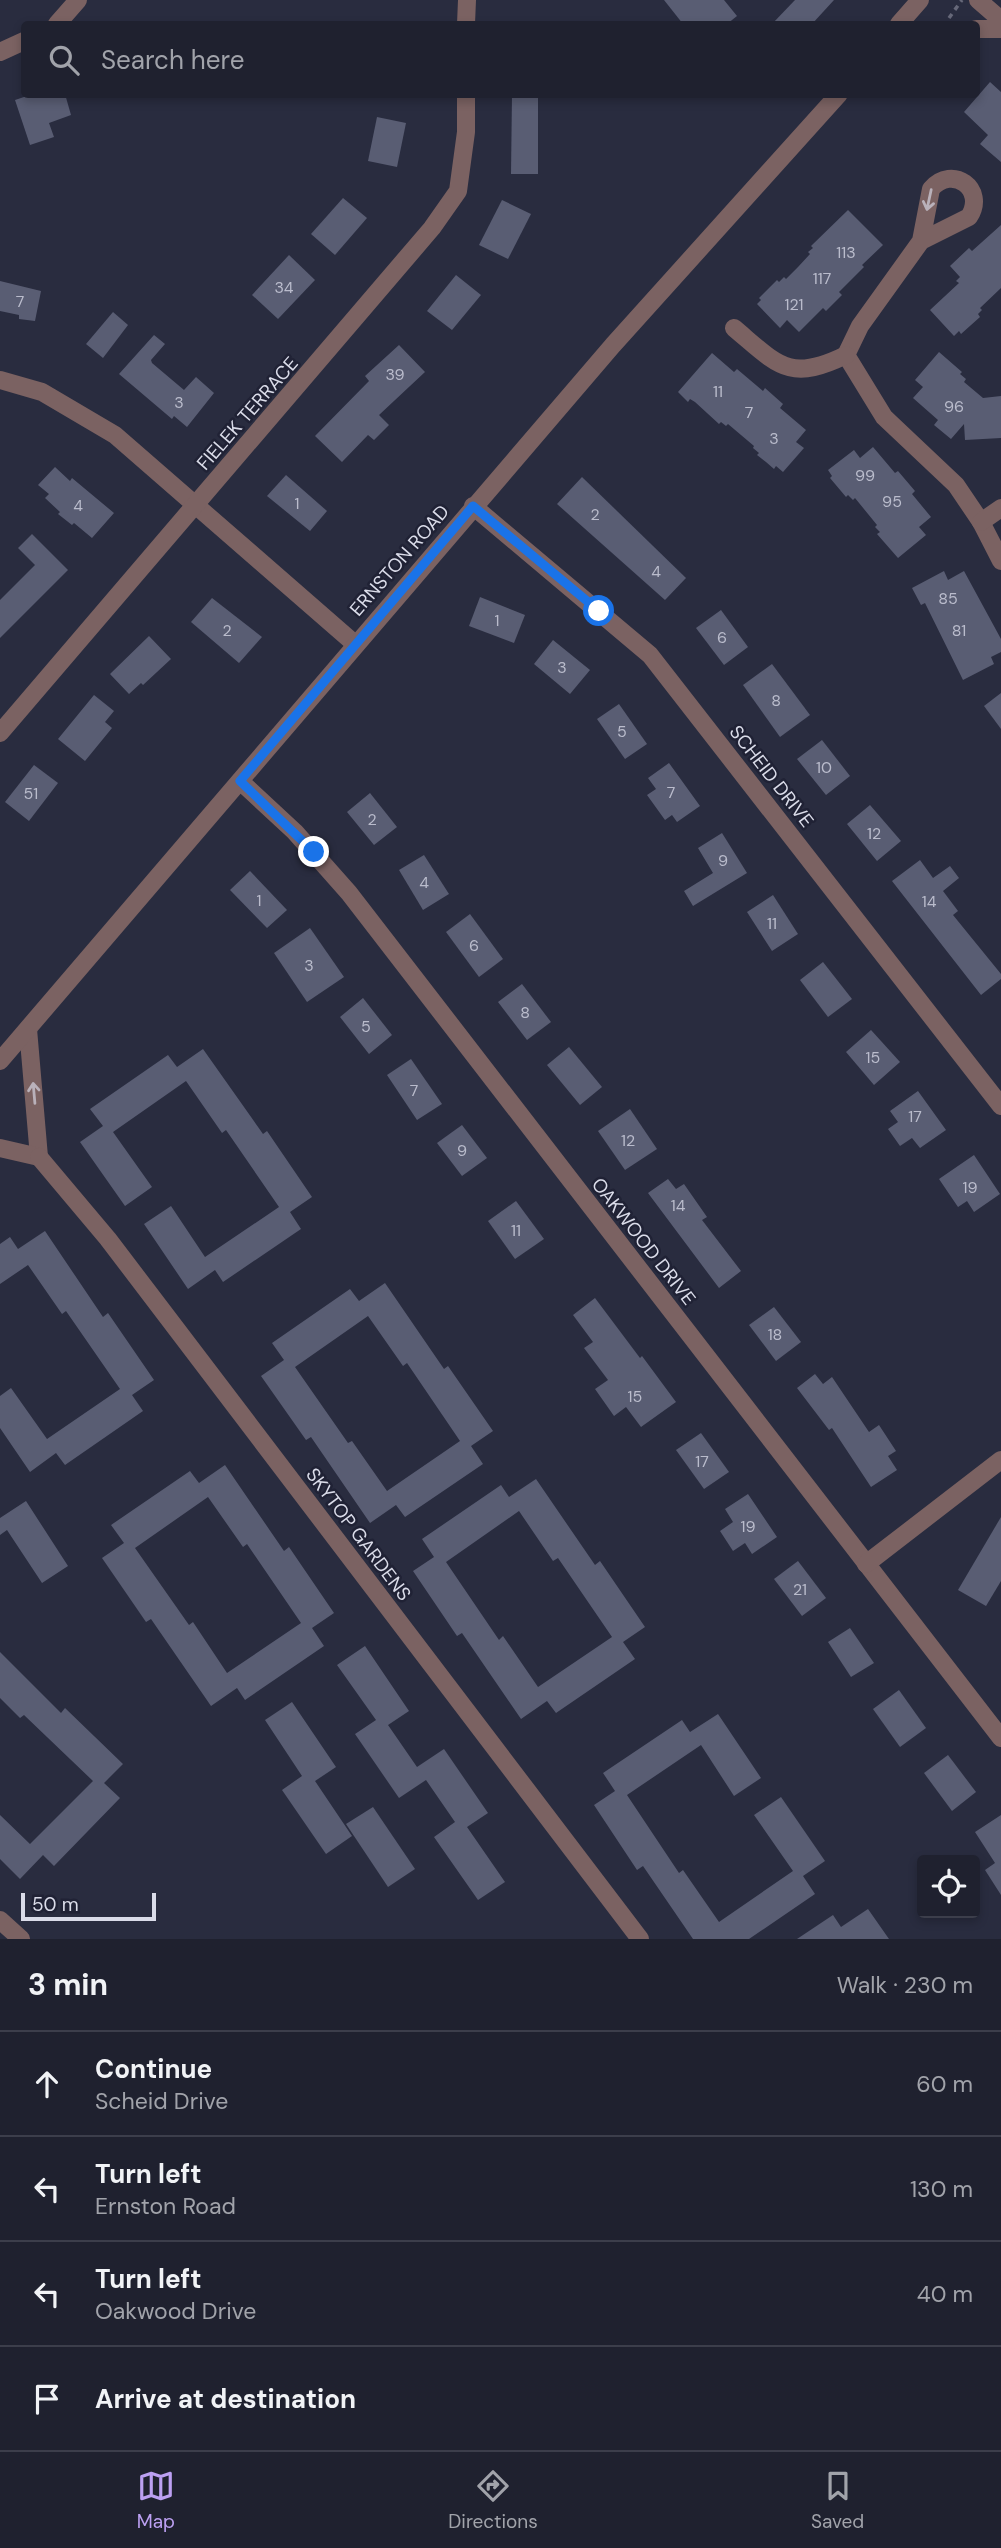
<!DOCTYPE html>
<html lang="en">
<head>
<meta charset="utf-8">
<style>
	:root { --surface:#1f212f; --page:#272937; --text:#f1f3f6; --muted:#a1a3aa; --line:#3c3e4b; --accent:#bca0f2 }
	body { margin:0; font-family:"DM Sans",sans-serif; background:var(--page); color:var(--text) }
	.controls { position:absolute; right:21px; bottom:21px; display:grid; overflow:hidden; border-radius:7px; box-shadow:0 4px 10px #0003 }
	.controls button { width:63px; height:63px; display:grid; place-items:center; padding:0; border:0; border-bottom:2px solid var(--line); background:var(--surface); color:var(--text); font:35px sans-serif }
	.scale { position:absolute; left:21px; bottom:18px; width:135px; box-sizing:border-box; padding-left:7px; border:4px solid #dadce9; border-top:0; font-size:19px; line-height:24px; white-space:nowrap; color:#dadce9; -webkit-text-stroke:5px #202235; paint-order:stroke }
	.stop { position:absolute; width:21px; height:21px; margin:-16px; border:5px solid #1a73e8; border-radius:50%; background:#fff }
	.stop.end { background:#1a73e8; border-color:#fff; box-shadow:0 2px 7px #0008 }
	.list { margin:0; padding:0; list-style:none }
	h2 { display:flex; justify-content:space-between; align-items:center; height:91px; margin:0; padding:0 28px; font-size:30px }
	h2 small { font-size:23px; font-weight:400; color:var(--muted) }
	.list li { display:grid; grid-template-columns:46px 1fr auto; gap:21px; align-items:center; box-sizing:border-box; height:105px; padding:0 28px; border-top:2px solid var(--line) }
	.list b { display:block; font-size:26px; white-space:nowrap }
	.list p { margin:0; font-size:23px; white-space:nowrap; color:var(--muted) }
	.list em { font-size:23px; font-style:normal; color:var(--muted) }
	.icon { flex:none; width:38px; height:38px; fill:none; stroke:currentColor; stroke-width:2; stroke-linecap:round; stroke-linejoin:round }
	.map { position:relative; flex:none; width:1001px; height:1939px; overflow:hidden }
	.search { position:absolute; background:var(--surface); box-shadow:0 4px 10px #0003; left:21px; right:21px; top:21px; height:77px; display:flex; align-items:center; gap:18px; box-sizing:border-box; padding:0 24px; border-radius:7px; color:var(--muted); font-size:26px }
	.sheet { height:511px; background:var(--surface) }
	nav { display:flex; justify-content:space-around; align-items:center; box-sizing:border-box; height:98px; border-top:2px solid var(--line); background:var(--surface); font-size:19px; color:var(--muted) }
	nav a { display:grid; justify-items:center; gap:4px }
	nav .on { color:var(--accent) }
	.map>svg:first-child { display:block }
</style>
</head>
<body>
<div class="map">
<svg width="1001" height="1939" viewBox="0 0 1001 1939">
	<rect width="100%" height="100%" fill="#292c3f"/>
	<g fill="#595d73" fill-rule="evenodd">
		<polygon points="664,0 724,0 737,16 727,24 683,24"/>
		<polygon points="795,0 834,0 812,24 772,24"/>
		<polygon points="990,82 1001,92 1001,162 980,144 988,135 964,112"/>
		<polygon points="33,94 65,94 71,115 49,123 54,137 30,145 15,100"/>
		<polygon points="512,94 538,94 538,174 511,174"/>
		<polygon points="377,117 406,123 397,167 368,161"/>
		<polygon points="343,198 367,218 335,255 311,234"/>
		<polygon points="502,200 531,214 508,259 479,245"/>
		<polygon points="848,210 883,245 862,265 864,267 839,292 842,295 826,311 823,308 799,332 787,320 780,328 757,304 761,300 759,298 777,280 779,282 784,277 786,279 798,267 810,254 808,252 813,248 811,246"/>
		<polygon points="1001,225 1001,288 980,308 982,310 978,314 980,317 961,334 959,331 954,336 930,310 959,283 956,281 960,277 950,266 969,248 972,251"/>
		<polygon points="289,255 315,280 278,319 252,295"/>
		<polygon points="456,275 481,295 452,330 427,311"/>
		<polygon points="0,281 41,291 35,321 19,319 19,315 0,311"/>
		<polygon points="113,312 128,325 103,358 86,344"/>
		<polygon points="154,335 165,344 151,360 152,363 184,390 196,377 214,393 187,427 174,416 172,419 119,374"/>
		<polygon points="399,345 425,372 379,415 389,425 374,440 368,435 342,462 315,436 369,381 365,376"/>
		<polygon points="939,352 962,372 960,374 966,379 964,382 983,398 1001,396 1001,438 965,440 964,424 951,439 934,425 938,420 913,398 923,387 915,380"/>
		<polygon points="712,353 734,372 737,369 763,391 765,388 783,404 780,408 806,430 796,442 804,448 783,472 776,466 774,469 766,462 757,455 759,453 753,448 754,446 728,424 726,426 721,422 719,424 695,402 690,399 688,402 678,392"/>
		<polygon points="873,447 895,473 898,471 915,491 912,494 931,517 919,527 926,535 898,558 877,534 880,532 875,527 877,525 855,498 853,500 848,495 846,497 830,478 832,476 828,470 854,450 860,458"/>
		<polygon points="55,467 70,481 72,478 114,513 92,538 74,523 72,525 58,514 60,512 45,498 49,494 38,485"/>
		<polygon points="286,475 327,511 310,531 267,496"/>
		<polygon points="582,477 686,578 665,600 557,504"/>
		<polygon points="32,534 68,570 0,638 0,600 35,565 18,548"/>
		<polygon points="944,571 948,580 964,571 1001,639 1001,652 991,657 994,664 963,680 925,603 921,605 912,588"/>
		<polygon points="480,597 525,615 514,643 469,626"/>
		<polygon points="212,598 262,637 239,663 191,622"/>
		<polygon points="721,610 748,647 724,665 696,628"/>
		<polygon points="149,636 171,659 143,685 141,683 129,694 110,674"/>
		<polygon points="553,640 590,670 570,694 534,664"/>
		<polygon points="772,664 810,715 780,737 743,685"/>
		<polygon points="1001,693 1001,729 984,706"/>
		<polygon points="94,695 114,711 105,722 112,728 85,761 58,739"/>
		<polygon points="619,704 647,744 625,759 597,719"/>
		<polygon points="822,740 850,776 826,795 797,759"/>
		<polygon points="669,763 700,806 677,822 672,815 665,820 647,795 656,789 648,778"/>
		<polygon points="34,765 58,783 29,821 5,802"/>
		<polygon points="370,793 397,827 374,845 347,812"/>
		<polygon points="870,805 901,841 877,861 847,824"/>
		<polygon points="722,833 747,873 693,906 684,891 713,873 698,848"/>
		<polygon points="424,855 449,894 423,910 399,870"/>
		<polygon points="920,860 933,878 950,866 959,878 943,891 958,911 953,915 1001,974 1001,979 981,995 892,881"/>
		<polygon points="250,871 287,910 267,928 230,890"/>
		<polygon points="773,895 798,934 772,951 747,912"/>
		<polygon points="470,914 503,959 479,977 446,932"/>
		<polygon points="310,928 344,977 307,1002 274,953"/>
		<polygon points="823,962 852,999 828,1017 800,980"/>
		<polygon points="522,984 551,1022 527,1040 498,1002"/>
		<polygon points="363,998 392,1035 369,1054 340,1017"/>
		<polygon points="871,1030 900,1062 874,1085 846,1052"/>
		<polygon points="569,1047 602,1087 580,1105 547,1065"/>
		<polygon points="203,1049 263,1134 267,1131 312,1197 290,1212 301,1229 223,1282 215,1270 188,1289 144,1224 171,1206 205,1257 279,1207 226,1130 222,1133 186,1081 113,1132 152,1187 125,1206 80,1142 103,1126 90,1109 168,1055 177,1067"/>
		<polygon points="411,1059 442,1104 417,1120 387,1075"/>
		<polygon points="918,1091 946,1130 920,1148 912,1138 900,1146 888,1129 898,1122 890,1111"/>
		<polygon points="630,1109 657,1149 625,1170 598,1131"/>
		<polygon points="462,1125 487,1158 462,1176 437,1143"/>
		<polygon points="974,1155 1000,1194 974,1212 967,1201 958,1207 939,1179"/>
		<polygon points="668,1179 676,1189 684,1184 707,1217 702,1220 741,1271 719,1288 648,1193"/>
		<polygon points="516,1201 544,1239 515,1259 488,1221"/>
		<polygon points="45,1231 103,1317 108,1313 154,1380 132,1395 143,1411 65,1465 56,1453 30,1472 0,1428 0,1396 11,1388 47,1439 120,1389 66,1311 62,1314 28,1265 0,1284 0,1244 10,1237 18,1249"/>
		<path d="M385,1283L444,1369L448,1366L493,1431L471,1446L483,1464L405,1517L396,1505L370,1523L311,1437L306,1440L261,1376L284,1360L272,1343L350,1289L359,1301ZM368,1316L403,1366L407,1363L460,1441L387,1491L352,1441L348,1443L295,1367Z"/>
		<polygon points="595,1298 640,1358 642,1356 676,1402 641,1427 626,1407 614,1416 595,1389 608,1380 584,1348 593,1342 573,1315"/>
		<polygon points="774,1307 801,1342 776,1361 749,1325"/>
		<polygon points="815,1374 823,1384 832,1377 869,1432 879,1425 896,1451 888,1456 897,1470 871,1487 832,1428 829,1430 797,1388"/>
		<polygon points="701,1433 729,1472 704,1489 676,1450"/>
		<path d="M225,1465L284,1551L289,1547L334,1613L312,1628L324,1646L245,1700L237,1688L211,1706L151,1619L146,1622L102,1558L124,1543L111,1525L190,1471L199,1483ZM208,1497L243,1547L247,1544L301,1623L227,1673L193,1622L189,1625L135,1548Z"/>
		<path d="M536,1479L595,1565L600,1561L645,1627L623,1642L635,1659L556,1713L547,1701L521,1719L462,1633L457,1636L413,1571L434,1557L422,1539L501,1485L509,1497ZM519,1511L553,1561L558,1558L612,1637L538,1687L503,1636L499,1640L446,1562Z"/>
		<polygon points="748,1494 777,1537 752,1554 745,1543 733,1551 720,1531 733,1522 725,1509"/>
		<polygon points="26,1501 68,1566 42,1583 7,1530 0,1535 0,1518"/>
		<polygon points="1001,1517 1001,1581 986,1606 958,1590"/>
		<polygon points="798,1561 826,1598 802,1616 774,1579"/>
		<polygon points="850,1628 874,1663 851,1677 828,1642"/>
		<polygon points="365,1646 409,1711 388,1725 417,1767 444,1749 488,1813 467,1827 505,1882 478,1900 434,1837 455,1822 426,1780 399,1798 355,1734 376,1720 337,1665"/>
		<polygon points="0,1652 61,1713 65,1708 123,1764 104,1783 120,1798 54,1866 43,1855 20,1879 0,1859 0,1815 30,1844 93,1781 24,1715 20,1718 0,1698"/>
		<polygon points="899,1690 926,1728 900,1747 873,1709"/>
		<polygon points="292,1702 336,1767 315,1781 352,1836 326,1854 282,1790 302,1776 265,1720"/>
		<polygon points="718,1714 761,1778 734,1796 701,1745 627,1795 679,1873 683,1870 719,1922 793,1871 754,1815 781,1797 825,1861 803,1876 815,1894 749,1939 693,1939 643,1866 637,1870 594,1805 615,1791 603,1773 682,1720 690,1732"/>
		<polygon points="948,1755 976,1792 952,1811 924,1773"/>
		<polygon points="373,1807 415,1869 388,1887 346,1824"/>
		<polygon points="1001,1815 1001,1895 985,1870 995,1863 975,1832"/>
		<polygon points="868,1909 889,1939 797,1939 833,1915 841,1927"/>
	</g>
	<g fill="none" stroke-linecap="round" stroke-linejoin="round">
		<polyline stroke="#666879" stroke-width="3.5" stroke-dasharray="5 5" stroke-linecap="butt" points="949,18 962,0"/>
		<g stroke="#7b6262" stroke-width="18">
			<polyline points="978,0 1001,20"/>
			<polyline points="57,24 78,0"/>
			<polyline points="466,24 467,0"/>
			<polyline points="0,52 24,41"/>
			<path d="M921,241L969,217C987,189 952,164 931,189L921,241L860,326L846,355L884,417L956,485L981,522L1001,561"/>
			<path d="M734,328C778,365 789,383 846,355"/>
			<polyline points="0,380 42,392 115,435 355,644"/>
			<polyline points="473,506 650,655 1001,1106"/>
			<polyline points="981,522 1001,508"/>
			<polyline points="0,733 432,228 458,191 466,132 466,94"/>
			<polyline points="240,781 295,832 349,893 1001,1738"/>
			<polyline points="28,1029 39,1157"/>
			<polyline points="0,1148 39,1157"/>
			<polyline points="39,1157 108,1239 640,1939"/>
			<polyline points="866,1564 1001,1460"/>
			<polyline points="0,1920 21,1939"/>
		</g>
		<g stroke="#7b6262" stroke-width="18">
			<polyline points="899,24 920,0"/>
			<polyline points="976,29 1001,29"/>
			<polyline points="0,1061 613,345 839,94"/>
		</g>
	</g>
	<defs><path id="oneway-shaft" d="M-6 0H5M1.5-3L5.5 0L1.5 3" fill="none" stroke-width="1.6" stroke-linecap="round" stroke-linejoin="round" transform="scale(1.75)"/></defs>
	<g stroke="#b9b1ba">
		<use href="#oneway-shaft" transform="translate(929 200) rotate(102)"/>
		<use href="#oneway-shaft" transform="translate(34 1093) rotate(-95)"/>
	</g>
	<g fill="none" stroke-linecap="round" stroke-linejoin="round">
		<polyline stroke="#1a73e8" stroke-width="9" points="314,852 240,781 473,506 599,611"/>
	</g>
	<g text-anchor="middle" stroke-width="5" stroke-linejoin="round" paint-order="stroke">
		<g font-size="16" fill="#babccc">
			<text x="846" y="258">113</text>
			<text x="822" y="284">117</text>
			<text x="284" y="293">34</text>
			<text x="20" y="307">7</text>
			<text x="794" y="310">121</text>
			<text x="395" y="380">39</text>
			<text x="718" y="397">11</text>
			<text x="179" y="408">3</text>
			<text x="954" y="412">96</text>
			<text x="749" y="418">7</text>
			<text x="774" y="444">3</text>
			<text x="865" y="481">99</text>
			<text x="892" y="507">95</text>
			<text x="297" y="509">1</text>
			<text x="78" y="511">4</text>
			<text x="595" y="520">2</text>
			<text x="656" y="577">4</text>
			<text x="948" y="604">85</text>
			<text x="497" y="626">1</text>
			<text x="227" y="636">2</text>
			<text x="959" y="636">81</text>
			<text x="722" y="643">6</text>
			<text x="562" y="673">3</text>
			<text x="776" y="706">8</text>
			<text x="622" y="737">5</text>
			<text x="824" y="773">10</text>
			<text x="671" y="798">7</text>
			<text x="31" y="799">51</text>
			<text x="372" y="825">2</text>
			<text x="874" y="839">12</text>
			<text x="723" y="866">9</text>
			<text x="424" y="888">4</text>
			<text x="259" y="906">1</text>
			<text x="929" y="907">14</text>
			<text x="772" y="929">11</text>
			<text x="474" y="951">6</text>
			<text x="309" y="971">3</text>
			<text x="525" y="1018">8</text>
			<text x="366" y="1032">5</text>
			<text x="873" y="1063">15</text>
			<text x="414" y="1096">7</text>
			<text x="915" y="1122">17</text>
			<text x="628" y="1146">12</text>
			<text x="462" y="1156">9</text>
			<text x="970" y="1193">19</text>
			<text x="678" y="1211">14</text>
			<text x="516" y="1236">11</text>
			<text x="775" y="1340">18</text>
			<text x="635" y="1402">15</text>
			<text x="702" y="1467">17</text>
			<text x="748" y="1532">19</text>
			<text x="800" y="1595">21</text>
		</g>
		<g font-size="19" fill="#dadce9" stroke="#202235">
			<text transform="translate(247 413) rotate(-49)" y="7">FIELEK TERRACE</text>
			<text transform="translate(399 560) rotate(-49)" y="7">ERNSTON ROAD</text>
			<text transform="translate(772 776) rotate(52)" y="7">SCHEID DRIVE</text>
			<text transform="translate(644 1241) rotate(52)" y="7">OAKWOOD DRIVE</text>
			<text transform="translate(359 1534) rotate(53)" y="7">SKYTOP GARDENS</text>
		</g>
	</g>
</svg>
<div class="controls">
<button><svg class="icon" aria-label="locate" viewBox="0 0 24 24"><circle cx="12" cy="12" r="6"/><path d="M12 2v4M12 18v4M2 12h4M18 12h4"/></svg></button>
</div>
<div class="scale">50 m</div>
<div class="stop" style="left:599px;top:611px"></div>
<div class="stop end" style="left:314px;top:852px"></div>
<div class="search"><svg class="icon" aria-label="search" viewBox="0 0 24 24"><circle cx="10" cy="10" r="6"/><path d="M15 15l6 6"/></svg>Search here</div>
</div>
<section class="sheet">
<h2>3 min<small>Walk · 230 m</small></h2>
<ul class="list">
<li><svg class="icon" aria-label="ahead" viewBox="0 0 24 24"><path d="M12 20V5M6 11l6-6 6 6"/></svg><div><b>Continue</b><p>Scheid Drive</p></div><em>60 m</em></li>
<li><svg class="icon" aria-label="left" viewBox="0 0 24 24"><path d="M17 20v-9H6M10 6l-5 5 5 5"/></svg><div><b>Turn left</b><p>Ernston Road</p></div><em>130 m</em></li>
<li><svg class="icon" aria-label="left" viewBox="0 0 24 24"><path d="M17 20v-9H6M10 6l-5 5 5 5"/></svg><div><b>Turn left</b><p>Oakwood Drive</p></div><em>40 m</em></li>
<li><svg class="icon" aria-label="arrive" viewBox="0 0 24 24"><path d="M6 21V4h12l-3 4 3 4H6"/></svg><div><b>Arrive at destination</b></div></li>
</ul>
</section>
<nav>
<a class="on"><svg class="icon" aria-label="map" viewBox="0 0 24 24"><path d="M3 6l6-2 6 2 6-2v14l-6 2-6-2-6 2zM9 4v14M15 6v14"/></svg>Map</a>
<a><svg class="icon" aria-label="directions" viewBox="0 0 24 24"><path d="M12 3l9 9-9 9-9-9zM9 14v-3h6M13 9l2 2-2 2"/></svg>Directions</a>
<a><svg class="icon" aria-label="saved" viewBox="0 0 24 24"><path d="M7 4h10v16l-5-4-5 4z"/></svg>Saved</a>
</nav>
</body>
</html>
